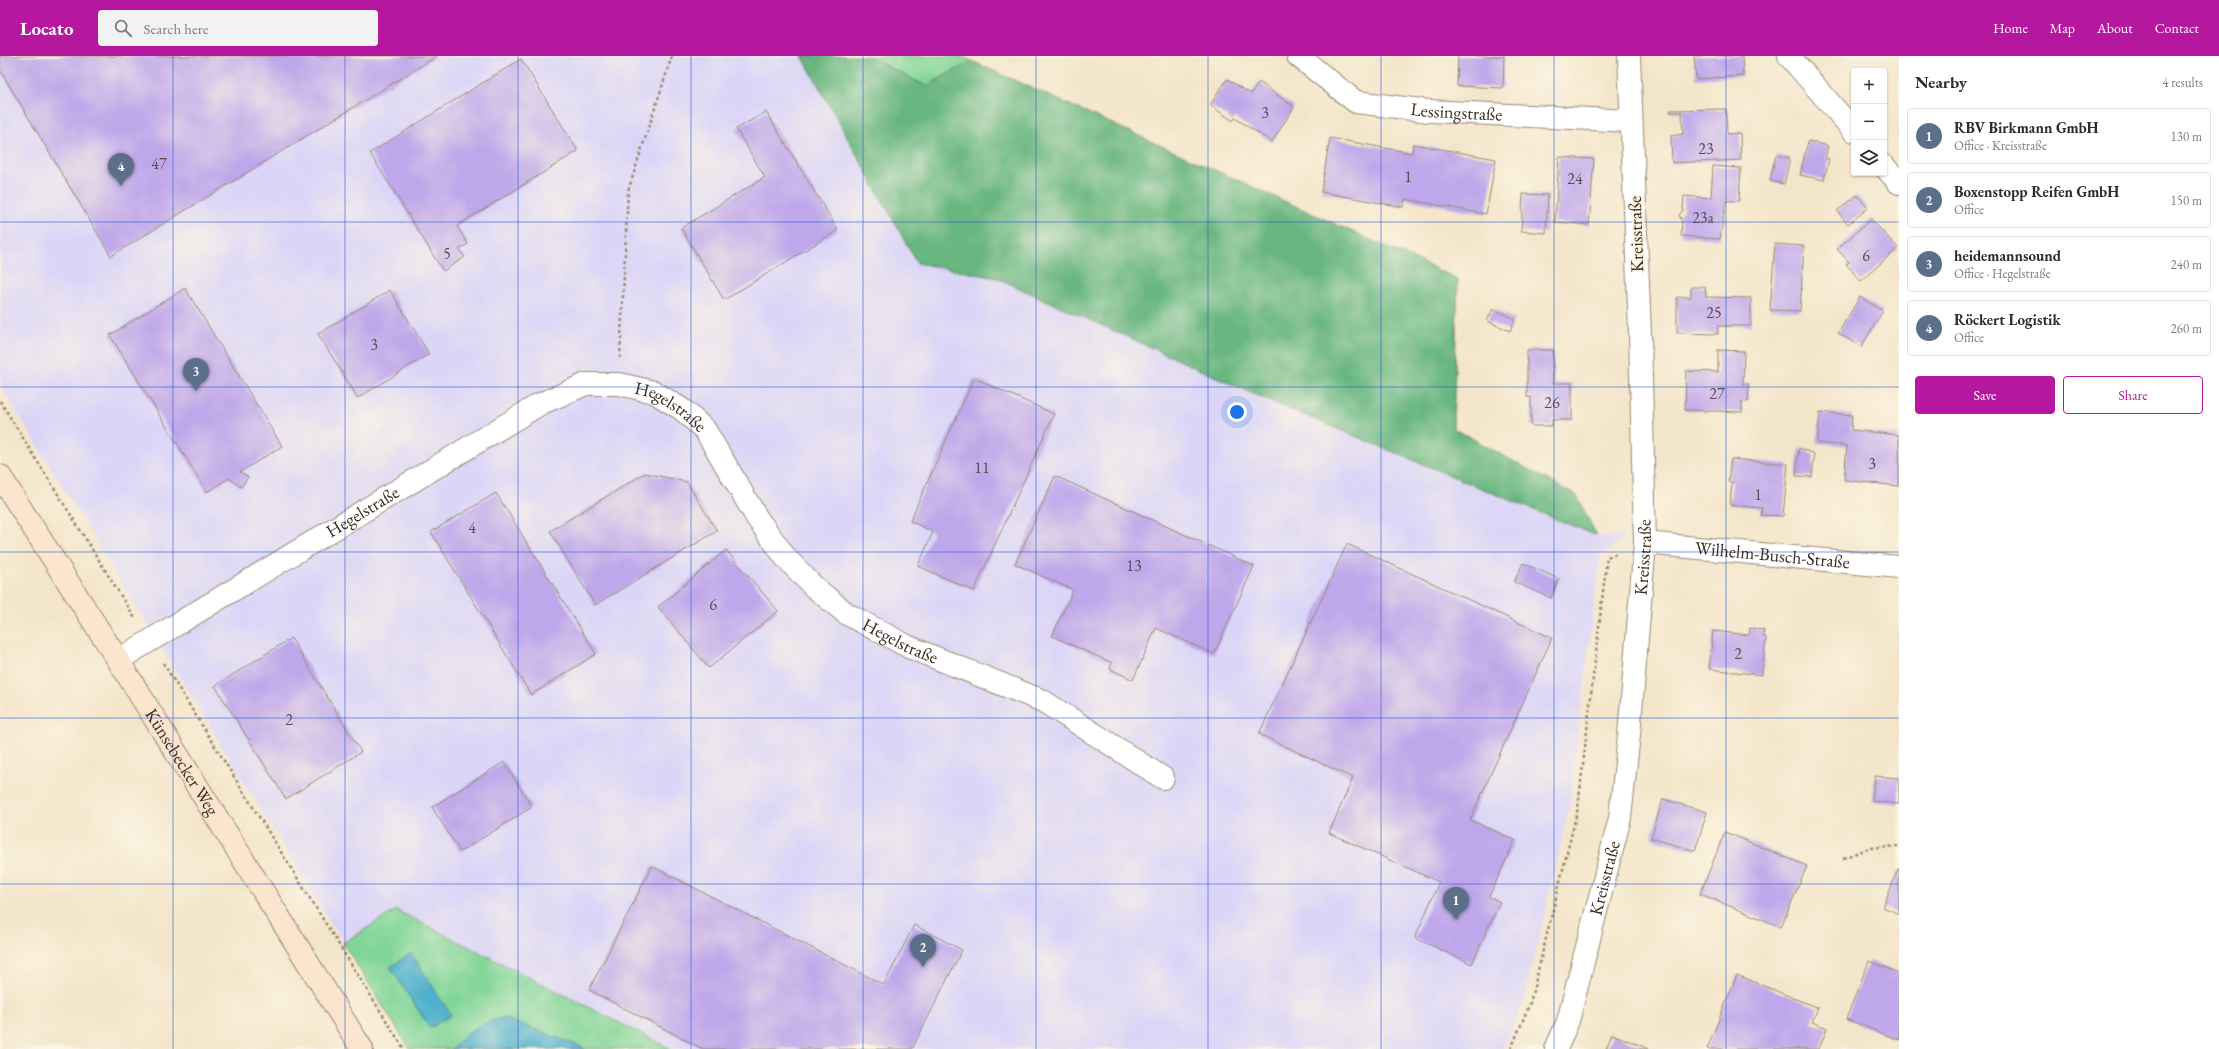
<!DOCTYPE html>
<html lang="en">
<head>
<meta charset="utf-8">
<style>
	:root { --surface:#fff; --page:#f2f2f3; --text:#2b2b33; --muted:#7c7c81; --line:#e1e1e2; --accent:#b5179e }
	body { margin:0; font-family:"EB Garamond",serif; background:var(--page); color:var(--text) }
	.controls { position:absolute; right:12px; top:12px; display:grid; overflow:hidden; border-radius:4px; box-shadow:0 1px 3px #0004 }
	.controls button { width:36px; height:36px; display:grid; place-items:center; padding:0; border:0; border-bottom:1px solid var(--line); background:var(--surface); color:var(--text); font:20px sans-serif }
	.you { position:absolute; left:1237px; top:356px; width:14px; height:14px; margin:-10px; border:3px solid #fff; border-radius:50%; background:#1a73e8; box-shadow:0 0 0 6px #1a73e833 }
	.badge { display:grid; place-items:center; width:26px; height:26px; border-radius:50%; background:var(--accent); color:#fff; font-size:13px; font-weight:700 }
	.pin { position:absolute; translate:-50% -33px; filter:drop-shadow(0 1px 2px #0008) }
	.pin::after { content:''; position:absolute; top:21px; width:14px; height:12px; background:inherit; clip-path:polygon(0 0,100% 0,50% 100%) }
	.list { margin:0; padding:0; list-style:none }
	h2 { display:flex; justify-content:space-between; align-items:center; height:52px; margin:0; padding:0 16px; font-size:17px }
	h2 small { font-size:13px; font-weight:400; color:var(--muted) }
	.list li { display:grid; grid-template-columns:26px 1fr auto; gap:12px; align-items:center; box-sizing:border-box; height:56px; margin:0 8px 8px; padding:0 8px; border:1px solid var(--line); border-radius:4px }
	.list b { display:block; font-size:15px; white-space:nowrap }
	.list p { margin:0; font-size:13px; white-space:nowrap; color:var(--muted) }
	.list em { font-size:13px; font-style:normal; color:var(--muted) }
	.actions { display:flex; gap:8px; padding:12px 16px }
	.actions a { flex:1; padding:9px 0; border:1px solid var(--accent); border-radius:4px; text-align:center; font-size:14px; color:var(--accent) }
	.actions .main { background:var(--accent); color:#fff }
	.icon { flex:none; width:22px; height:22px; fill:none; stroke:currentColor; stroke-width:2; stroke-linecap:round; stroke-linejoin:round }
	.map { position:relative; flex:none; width:1899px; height:993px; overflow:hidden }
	header { display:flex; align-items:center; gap:24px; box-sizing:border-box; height:56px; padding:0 20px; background:var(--accent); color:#fff }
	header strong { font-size:19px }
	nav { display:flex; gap:22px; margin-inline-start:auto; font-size:14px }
	.search { width:280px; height:36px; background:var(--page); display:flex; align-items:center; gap:10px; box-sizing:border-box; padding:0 14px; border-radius:4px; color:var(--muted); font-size:15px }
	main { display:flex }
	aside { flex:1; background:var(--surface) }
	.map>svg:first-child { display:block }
</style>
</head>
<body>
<header>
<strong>Locato</strong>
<div class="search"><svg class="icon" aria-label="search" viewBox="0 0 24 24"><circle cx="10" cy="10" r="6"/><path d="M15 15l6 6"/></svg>Search here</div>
<nav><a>Home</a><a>Map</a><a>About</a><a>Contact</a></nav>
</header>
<main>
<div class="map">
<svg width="1899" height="993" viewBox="0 0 1899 993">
	<rect width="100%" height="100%" fill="#fcf5e5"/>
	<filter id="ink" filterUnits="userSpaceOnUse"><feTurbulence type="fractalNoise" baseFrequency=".025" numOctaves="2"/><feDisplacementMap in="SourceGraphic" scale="8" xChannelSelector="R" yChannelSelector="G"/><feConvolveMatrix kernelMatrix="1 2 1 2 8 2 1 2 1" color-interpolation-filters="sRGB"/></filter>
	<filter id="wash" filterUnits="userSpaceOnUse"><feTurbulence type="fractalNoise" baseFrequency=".012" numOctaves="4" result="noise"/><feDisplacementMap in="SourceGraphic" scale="16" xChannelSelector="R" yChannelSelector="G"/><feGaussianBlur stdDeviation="0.9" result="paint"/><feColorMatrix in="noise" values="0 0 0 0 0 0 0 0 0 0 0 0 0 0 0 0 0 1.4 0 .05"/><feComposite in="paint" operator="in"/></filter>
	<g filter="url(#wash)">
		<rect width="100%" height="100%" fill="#f3e5c9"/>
		<polygon fill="#dbd6f7" points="0,0 802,0 917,207 997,222 1260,341 1597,480 1625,482 1600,501 1569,752 1524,945 1504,993 671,993 396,854 343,887 0,329"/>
		<g fill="#81d598" stroke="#5e805b">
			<polygon points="867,0 960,0 972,5 926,30"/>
			<polygon points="396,854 671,993 410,993 343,887"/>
		</g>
		<polygon fill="#68b680" stroke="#52704f" points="802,0 867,0 926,30 972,5 1458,223 1453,372 1577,440 1597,480 1260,341 997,222 917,207"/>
		<g fill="#4db0cc" stroke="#446d75">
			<polygon points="411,897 451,959 430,972 390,911"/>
			<path d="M503,962L580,990L585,993H452C468,975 479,967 503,962Z"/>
		</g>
		<g id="blocks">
			<g fill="#bea7ea">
				<polygon points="0,0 437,0 111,200 0,14"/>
				<polygon points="1458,0 1504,0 1503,32 1457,30"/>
				<polygon points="1694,0 1742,0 1743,20 1696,23"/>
				<polygon points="521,3 578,95 457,170 468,188 459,193 465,201 443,215 370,97"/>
				<polygon points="1227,23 1251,38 1259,26 1294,51 1272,86 1235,62 1233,65 1210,49"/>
				<polygon points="1726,53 1727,78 1740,77 1741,104 1672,107 1671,80 1683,78 1682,56 1670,56 1670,54"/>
				<polygon points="766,56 838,174 724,244 681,172 765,121 736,73"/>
				<polygon points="1330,82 1412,97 1413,88 1496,103 1486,158 1405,143 1403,151 1321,136"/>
				<polygon points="1808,85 1828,90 1825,102 1829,103 1824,124 1800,119"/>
				<polygon points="1776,99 1790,102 1784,128 1770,125"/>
				<polygon points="1559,101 1594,103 1589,169 1555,166"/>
				<polygon points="1713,110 1741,112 1739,145 1726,145 1720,183 1681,180 1682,165 1679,159 1683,154 1684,140 1711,142"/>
				<polygon points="1523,138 1548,139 1546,177 1521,175"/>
				<polygon points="1857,139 1868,152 1848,168 1837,155"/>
				<polygon points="1871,163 1898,192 1861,225 1846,208 1849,206 1837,193"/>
				<polygon points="1775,188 1804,190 1800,255 1770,254"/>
				<polygon points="1691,231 1705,231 1706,241 1751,242 1751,270 1718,270 1718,278 1677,277 1677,241 1691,241"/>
				<polygon points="185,232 282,390 240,416 248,421 241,431 229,422 207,436 110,279"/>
				<polygon points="390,234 429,298 358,342 318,278"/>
				<polygon points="1860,241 1883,255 1861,291 1838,277"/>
				<polygon points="1493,253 1515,263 1510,275 1487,265"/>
				<polygon points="1527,294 1553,294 1553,327 1572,327 1572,364 1552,364 1552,370 1531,370 1531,341 1527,341"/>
				<polygon points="1718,294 1744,295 1743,328 1749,328 1748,346 1742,345 1742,356 1685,354 1686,315 1718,316"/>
				<polygon points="974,322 1054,358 974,535 918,510 933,476 910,465"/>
				<polygon points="1820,356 1852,359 1851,374 1899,379 1899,430 1844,424 1847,390 1817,387"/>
				<polygon points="1799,392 1814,398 1812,421 1796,420"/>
				<polygon points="1731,403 1788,408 1783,460 1761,459 1762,452 1730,449 1732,426 1728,426"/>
				<polygon points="645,417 687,426 717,475 595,549 550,475"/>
				<polygon points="1055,420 1254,510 1214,598 1156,572 1133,624 1110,613 1112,607 1052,580 1073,534 1015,508"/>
				<polygon points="496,437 596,598 531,639 431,476"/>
				<polygon points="1347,488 1552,582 1470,764 1515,784 1489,841 1500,846 1472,908 1415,882 1439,826 1329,777 1353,722 1259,678"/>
				<polygon points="726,494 778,555 709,612 658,551"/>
				<polygon points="1523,507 1559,523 1551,542 1514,526"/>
				<polygon points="1750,572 1764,574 1763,581 1766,581 1762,619 1709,613 1713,575 1749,579"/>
				<polygon points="291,582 361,696 286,743 215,630"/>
				<polygon points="504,706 532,751 460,796 432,751"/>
				<polygon points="1875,720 1899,722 1899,748 1872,745"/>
				<polygon points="1663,743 1707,756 1695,795 1651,782"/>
				<polygon points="1725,776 1807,810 1781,871 1700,838"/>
				<polygon points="652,810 884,929 914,869 962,894 912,993 703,993 589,934"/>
				<polygon points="1899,812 1899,858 1883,851"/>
				<polygon points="1869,905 1899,917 1899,984 1846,963"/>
				<polygon points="1737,919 1818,952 1812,966 1827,972 1819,993 1707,993"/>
				<polygon points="1612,978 1649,993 1606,993"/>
			</g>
		</g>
	</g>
	<g filter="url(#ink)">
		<use href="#blocks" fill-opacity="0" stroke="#978874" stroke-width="1"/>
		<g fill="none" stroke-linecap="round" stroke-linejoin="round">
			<defs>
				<g id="street">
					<path id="s1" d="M1298,0L1356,46L1429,55L1631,65"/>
					<polyline points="1789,0 1854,75"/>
					<polyline points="1884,110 1899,127"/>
					<path id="s2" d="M1645,487L1899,511"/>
					<path id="s3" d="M118,604L540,348L586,328H619L654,336L683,354L705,374L757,462L786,502L814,531L847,558L909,591L1043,645L1163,722"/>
					<path id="s4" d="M1556,993L1568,965L1620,762L1629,679L1645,487L1640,278L1629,0"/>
				</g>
				<g id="secondary">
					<path id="s5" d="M0,420L118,604L362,993"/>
				</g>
			</defs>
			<use href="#street" stroke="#978874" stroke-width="24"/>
			<use href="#secondary" stroke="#978874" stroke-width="24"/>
			<g stroke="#978874" stroke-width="2.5" stroke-dasharray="3 3" stroke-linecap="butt">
				<polyline points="620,302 628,135 672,0"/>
				<polyline points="0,345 136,564"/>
				<polyline points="163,607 404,993"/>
				<polyline points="1843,802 1870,792 1899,790"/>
				<polyline points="1511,993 1530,947 1578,752 1607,501 1618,497"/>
			</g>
			<use href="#street" stroke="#fff" stroke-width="22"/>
			<use href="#secondary" stroke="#fbe5cf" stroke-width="22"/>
		</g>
	</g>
	<path fill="none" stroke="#1d4ed8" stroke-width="1" stroke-opacity="0.55" d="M173,0V993M345,0V993M518,0V993M691,0V993M863,0V993M1036,0V993M1208,0V993M1381,0V993M1554,0V993M1726,0V993M0,166H1899M0,331H1899M0,496H1899M0,662H1899M0,828H1899"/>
	<g text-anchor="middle" stroke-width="4" stroke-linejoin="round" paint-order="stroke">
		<g font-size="16" fill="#5c4951">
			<text x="1265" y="62">3</text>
			<text x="1706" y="98">23</text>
			<text x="159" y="113">47</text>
			<text x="1408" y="126">1</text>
			<text x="1575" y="128">24</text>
			<text x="1703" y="167">23a</text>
			<text x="447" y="203">5</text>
			<text x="1866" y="205">6</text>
			<text x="1714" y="262">25</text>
			<text x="374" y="294">3</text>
			<text x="1717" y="343">27</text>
			<text x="1552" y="352">26</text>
			<text x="1872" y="413">3</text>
			<text x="982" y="417">11</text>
			<text x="1758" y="444">1</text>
			<text x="472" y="477">4</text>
			<text x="1134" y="515">13</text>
			<text x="713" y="554">6</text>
			<text x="1738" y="603">2</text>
			<text x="289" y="669">2</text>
		</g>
		<g font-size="18" fill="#3b2a1e" stroke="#fcf5e5">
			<text dy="6" stroke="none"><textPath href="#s1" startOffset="175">Lessingstraße</textPath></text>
			<text transform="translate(1636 178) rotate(-92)" y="6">Kreisstraße</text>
			<text dy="6" stroke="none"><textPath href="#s3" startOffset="634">Hegelstraße</textPath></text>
			<text dy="6" stroke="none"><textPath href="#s3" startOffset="286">Hegelstraße</textPath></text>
			<text dy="6" stroke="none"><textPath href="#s2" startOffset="128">Wilhelm-Busch-Straße</textPath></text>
			<text dy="6" stroke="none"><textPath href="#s4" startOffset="502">Kreisstraße</textPath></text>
			<text dy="6" stroke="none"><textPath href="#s3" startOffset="971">Hegelstraße</textPath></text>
			<text dy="6" stroke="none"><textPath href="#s5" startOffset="339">Künsebecker Weg</textPath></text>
			<text dy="6" stroke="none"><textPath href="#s4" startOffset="178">Kreisstraße</textPath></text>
		</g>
	</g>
</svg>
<div class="controls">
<button>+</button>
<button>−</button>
<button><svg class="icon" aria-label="layers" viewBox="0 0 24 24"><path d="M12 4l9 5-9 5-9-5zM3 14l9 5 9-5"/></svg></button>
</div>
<div class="you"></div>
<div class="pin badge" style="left:1456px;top:864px;background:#5c6f8a">1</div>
<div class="pin badge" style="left:923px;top:911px;background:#5c6f8a">2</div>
<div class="pin badge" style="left:196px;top:335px;background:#5c6f8a">3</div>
<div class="pin badge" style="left:121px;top:130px;background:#5c6f8a">4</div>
</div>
<aside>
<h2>Nearby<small>4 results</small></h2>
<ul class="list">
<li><span class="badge" style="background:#5c6f8a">1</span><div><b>RBV Birkmann GmbH</b><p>Office · Kreisstraße</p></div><em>130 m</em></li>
<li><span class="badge" style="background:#5c6f8a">2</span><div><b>Boxenstopp Reifen GmbH</b><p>Office</p></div><em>150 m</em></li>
<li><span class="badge" style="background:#5c6f8a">3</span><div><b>heidemannsound</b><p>Office · Hegelstraße</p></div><em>240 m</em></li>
<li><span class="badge" style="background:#5c6f8a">4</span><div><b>Röckert Logistik</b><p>Office</p></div><em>260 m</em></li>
</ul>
<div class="actions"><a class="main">Save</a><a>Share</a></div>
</aside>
</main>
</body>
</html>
